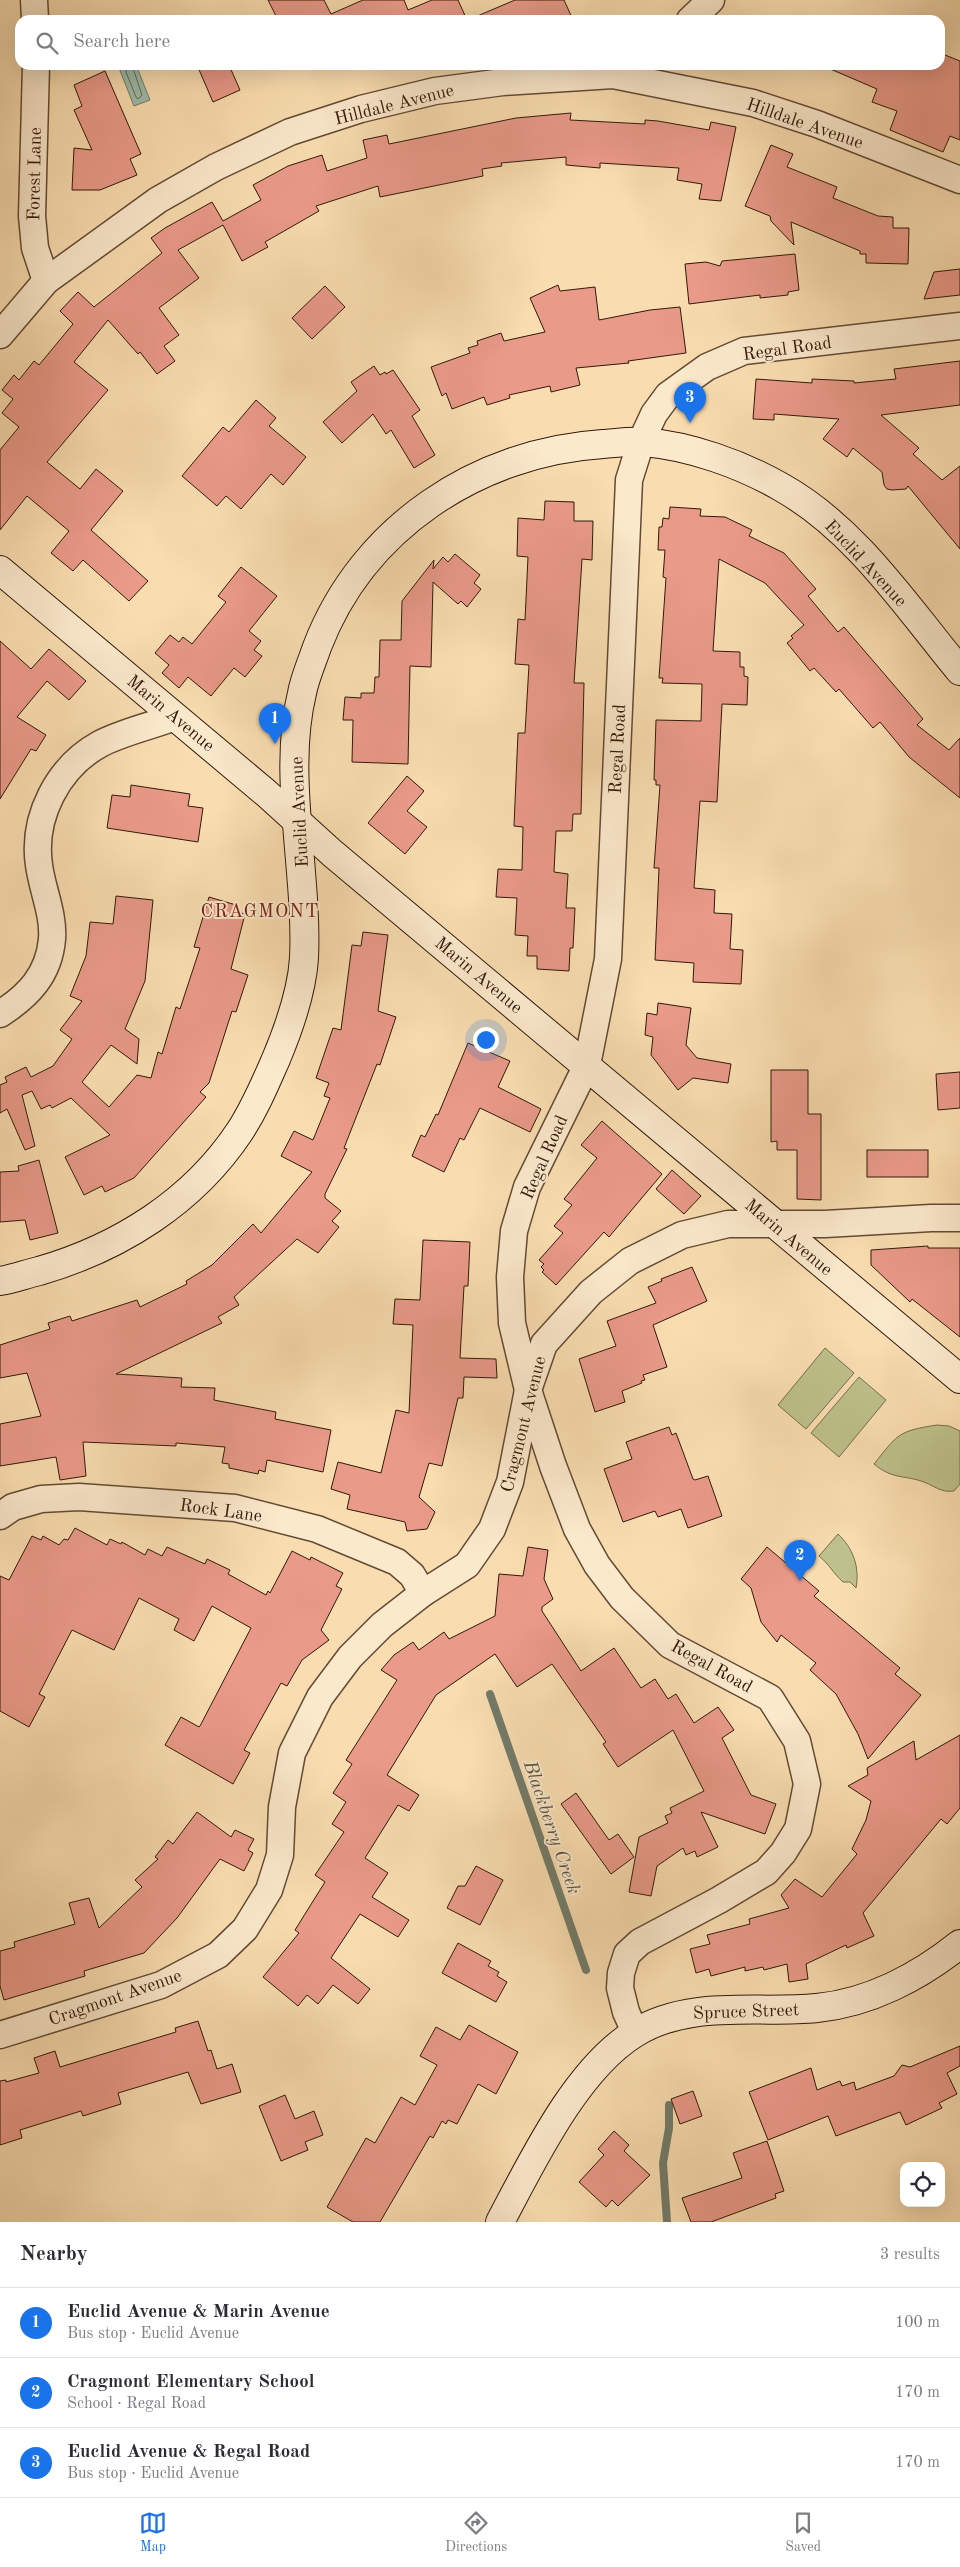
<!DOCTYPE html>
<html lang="en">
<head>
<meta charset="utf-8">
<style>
	:root { --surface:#fff; --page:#f7f7f7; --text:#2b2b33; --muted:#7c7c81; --line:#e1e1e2; --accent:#1a73e8 }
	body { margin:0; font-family:"Old Standard TT",serif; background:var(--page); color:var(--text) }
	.controls { position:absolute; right:15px; bottom:15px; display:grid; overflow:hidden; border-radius:10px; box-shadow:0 5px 20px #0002 }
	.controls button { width:45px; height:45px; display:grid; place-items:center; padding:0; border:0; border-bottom:1px solid var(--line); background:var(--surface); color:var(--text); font:25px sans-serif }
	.you { position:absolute; left:485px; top:1039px; width:18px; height:18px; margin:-12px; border:4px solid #fff; border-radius:50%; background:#1a73e8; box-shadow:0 0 0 8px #1a73e833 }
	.badge { display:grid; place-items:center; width:32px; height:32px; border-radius:50%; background:var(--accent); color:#fff; font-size:16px; font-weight:700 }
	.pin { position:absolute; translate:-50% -41px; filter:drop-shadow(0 1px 2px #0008) }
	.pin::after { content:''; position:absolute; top:26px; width:18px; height:15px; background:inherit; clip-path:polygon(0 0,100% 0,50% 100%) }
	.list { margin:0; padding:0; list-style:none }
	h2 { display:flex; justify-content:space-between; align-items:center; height:65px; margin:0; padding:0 20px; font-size:21px }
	h2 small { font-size:16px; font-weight:400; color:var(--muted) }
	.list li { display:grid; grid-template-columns:32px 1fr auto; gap:15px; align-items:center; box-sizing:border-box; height:70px; padding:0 20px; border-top:1px solid var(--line) }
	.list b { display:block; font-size:19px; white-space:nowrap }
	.list p { margin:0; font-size:16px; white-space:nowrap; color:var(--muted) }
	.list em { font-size:16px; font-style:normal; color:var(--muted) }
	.icon { flex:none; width:28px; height:28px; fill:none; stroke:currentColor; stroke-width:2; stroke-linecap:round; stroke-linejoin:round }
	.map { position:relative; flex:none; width:960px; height:2222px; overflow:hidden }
	.search { position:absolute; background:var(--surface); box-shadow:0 5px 20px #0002; left:15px; right:15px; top:15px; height:55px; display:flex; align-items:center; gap:12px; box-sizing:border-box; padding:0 18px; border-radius:15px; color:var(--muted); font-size:19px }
	.sheet { height:275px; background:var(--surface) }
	nav { display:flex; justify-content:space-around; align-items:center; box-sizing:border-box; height:70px; border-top:1px solid var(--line); background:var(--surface); font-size:14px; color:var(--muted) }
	nav a { display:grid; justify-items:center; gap:2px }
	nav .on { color:var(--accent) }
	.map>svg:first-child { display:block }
</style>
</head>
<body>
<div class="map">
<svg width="960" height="2222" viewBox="0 0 960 2222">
	<rect width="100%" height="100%" fill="#f9ddb0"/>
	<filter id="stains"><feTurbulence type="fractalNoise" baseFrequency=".004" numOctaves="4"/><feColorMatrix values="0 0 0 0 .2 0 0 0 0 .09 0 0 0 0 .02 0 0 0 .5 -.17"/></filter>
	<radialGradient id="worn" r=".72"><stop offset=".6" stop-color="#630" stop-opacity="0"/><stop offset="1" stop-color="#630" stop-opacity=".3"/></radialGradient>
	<g fill="#bec18b" stroke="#786d4a">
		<polygon points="825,1348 854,1373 806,1429 778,1405"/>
		<polygon points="859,1377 886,1400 839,1457 811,1433"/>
		<path d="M937,1425L949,1426L960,1431V1484L954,1491C940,1493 934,1485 921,1481C902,1475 892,1479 874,1464C898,1434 898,1431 937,1425Z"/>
		<path d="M838,1534C853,1548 860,1567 856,1588L850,1582H843C833,1573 829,1564 819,1556Z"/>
	</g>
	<polygon fill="#9ebcaa" stroke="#727b6a" points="128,65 136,65 150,100 134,106 119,68"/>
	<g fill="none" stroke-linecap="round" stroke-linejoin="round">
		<polyline stroke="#686a5a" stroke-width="1" points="127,65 126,72 136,97 138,99 142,95 132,65"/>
		<g stroke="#727b6a" stroke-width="8">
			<polyline points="490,1694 586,1970"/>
			<polyline points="667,2222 663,2163 669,2128 669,2105"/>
		</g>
	</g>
	<g fill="#ea9a89" stroke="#31190a">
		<polygon points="268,0 324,0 331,14 363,0 404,0 408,10 432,0 458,0 467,20 278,20"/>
		<polygon points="515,0 564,0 573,20 468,20"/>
		<polygon points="940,53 960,61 960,140 950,136 943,152 890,130 897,111 872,102 877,89 821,65 940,65"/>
		<polygon points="197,65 229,65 240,90 213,102"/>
		<polygon points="105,71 141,154 130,159 137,175 100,190 72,190 74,148 92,150 74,110 82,106 74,85"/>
		<polygon points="571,113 570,120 645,124 645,120 658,121 709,130 711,122 736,127 721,201 699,199 702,184 677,180 679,168 600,163 600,168 566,165 566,157 501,163 502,166 482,169 483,176 380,197 378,186 316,206 319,211 265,242 268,247 242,261 223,225 178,250 199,278 159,308 179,335 164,346 175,361 157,374 140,352 138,354 108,320 74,362 108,390 47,462 80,489 96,469 123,491 91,530 148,581 129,601 83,560 73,571 51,553 69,531 27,496 0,530 0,450 19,427 2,413 13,399 2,390 14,375 19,380 34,361 39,365 73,324 60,311 78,292 94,307 162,253 151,238 165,228 212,202 223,221 261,200 253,185 288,166 322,155 327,171 367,158 363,140 387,135 389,144 516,118"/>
		<polygon points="771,145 793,154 787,167 837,187 833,198 878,216 893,217 893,228 909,228 908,264 866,263 866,254 860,254 860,251 791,222 794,245 771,221 770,216 745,206"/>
		<polygon points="795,254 799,290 788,292 788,295 760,298 760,295 689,304 685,264 706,262 720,266 722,261"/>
		<polygon points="960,269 960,295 924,299 934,272"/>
		<polygon points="558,285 560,291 595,287 599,320 650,310 680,307 686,353 628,361 629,363 576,368 580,385 551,392 550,386 509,395 510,398 487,405 484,397 452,409 446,393 442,396 431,367 470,353 468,348 478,345 477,341 501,333 504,341 545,332 530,298"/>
		<polygon points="325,286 345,307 312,339 292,318"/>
		<polygon points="960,361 960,405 881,415 919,448 913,454 942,480 960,466 960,549 908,486 906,489 892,490 887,489 884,485 882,472 853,448 847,457 823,439 839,419 774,414 774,420 753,419 756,379 812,383 812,379 854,381 854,383 896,379 894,369"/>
		<polygon points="374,366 380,375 385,372 386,374 393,370 420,410 412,416 435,455 414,468 391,430 386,434 373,414 342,443 323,422 357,391 351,382"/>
		<polygon points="256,400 276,418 269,426 306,457 283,485 271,474 241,509 226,496 217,506 182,476 223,427 229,432"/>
		<polygon points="545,501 574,502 574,521 593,521 592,560 582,559 574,683 584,683 581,814 573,814 572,831 556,831 554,872 568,874 566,908 575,908 573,948 570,948 569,971 537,969 537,956 527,956 528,936 515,935 517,898 496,897 498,869 522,870 523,827 514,826 518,733 525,733 529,665 515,664 518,619 525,620 528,557 517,556 518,518 544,520"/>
		<polygon points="670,507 701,509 700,516 725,517 752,530 749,536 784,553 816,589 808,596 838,632 844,627 923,719 917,725 949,750 960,738 960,798 909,757 880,722 873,728 839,689 836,692 814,668 810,671 787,643 793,638 791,636 804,625 765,583 719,559 713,651 740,652 740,667 744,667 744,676 748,677 747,705 722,704 717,802 700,801 694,888 715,890 714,913 732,914 730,949 743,950 741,984 693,982 694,963 655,960 659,868 654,868 660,785 656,785 656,780 654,780 656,720 701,721 702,684 662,683 663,678 659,678 666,578 663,577 665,550 658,550 659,527 662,527 663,518 669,519"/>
		<polygon points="455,554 480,575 474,583 481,589 467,607 461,601 458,604 433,582 431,667 410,666 408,764 352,762 353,720 343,720 345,697 361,698 361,693 374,693 375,677 379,677 380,640 401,640 402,601 434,560 433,569 443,557 448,562"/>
		<polygon points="241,567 277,596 249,631 261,641 254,650 262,656 245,677 234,668 211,696 188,677 179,688 162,673 169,665 155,653 170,635 179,642 183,637 192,644 226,602 218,596"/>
		<polygon points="0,641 31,669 49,649 86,681 69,700 47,681 17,717 46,735 36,751 31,749 0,799"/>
		<polygon points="407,776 424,791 407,811 427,827 405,854 368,823"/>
		<polygon points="131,785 190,794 188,806 203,808 198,842 107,828 112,795 130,797"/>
		<polygon points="116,896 153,900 145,981 125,1029 139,1039 137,1064 111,1045 82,1082 109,1107 137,1075 151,1078 158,1052 162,1054 176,1007 180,1009 200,948 194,947 209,897 236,905 234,911 245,914 231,969 248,975 236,1012 232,1011 209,1083 200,1092 206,1097 134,1178 105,1192 102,1186 84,1195 65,1157 110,1135 71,1098 52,1108 50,1105 41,1109 32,1091 22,1095 35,1146 25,1150 7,1109 0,1113 0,1085 7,1082 5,1077 26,1067 31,1077 53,1066 72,1039 60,1030 82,1001 70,996 86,956 90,922 113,924"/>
		<polygon points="363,932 388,935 378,1011 396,1017 380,1065 377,1064 344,1148 347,1149 325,1194 325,1198 341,1211 332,1221 339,1227 318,1253 297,1239 234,1297 239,1305 218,1317 222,1323 116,1374 182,1378 181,1387 215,1388 214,1400 276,1412 275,1419 331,1430 323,1472 267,1460 265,1472 259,1470 258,1474 229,1468 229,1464 222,1463 225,1447 176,1443 176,1446 83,1442 86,1476 60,1480 56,1457 0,1466 0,1424 41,1416 27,1373 0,1378 0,1345 50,1329 48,1323 70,1316 72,1321 137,1300 140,1307 187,1284 186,1281 212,1265 253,1224 261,1233 312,1172 281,1156 294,1131 313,1140 330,1098 324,1096 329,1083 316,1078 333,1028 341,1030 352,945 361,946"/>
		<polygon points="658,1003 691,1008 686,1045 697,1058 731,1064 728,1083 693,1078 678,1090 651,1055 653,1037 645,1035 647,1013 657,1015"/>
		<polygon points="468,1043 510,1061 498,1087 541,1109 530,1132 480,1108 464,1140 460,1138 444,1172 412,1156 421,1135 425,1137 436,1114 438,1115"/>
		<polygon points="771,1070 808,1070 808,1114 821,1114 821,1200 797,1199 797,1150 777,1150 777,1141 771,1142"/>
		<polygon points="960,1072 960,1108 938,1110 936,1074"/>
		<polygon points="602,1121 662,1174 609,1237 604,1232 556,1285 542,1272 544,1270 541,1267 544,1264 539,1260 563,1233 554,1226 572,1205 564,1199 597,1158 581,1145"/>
		<rect x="867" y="1150" width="61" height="27"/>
		<polygon points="39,1160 58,1233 30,1240 25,1220 0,1222 0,1172 19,1171 18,1166"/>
		<polygon points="672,1170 701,1196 684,1214 656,1189"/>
		<polygon points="423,1240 470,1242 468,1286 464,1286 460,1358 496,1359 497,1378 464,1377 463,1398 458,1398 442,1466 429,1463 419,1497 435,1512 427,1529 407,1531 405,1522 347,1509 350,1495 331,1489 338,1462 381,1473 396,1410 409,1413 413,1325 393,1324 395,1299 420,1300"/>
		<polygon points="928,1246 928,1248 960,1248 960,1337 912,1299 910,1302 871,1265 871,1250"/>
		<polygon points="692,1267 707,1301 653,1325 667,1367 643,1375 645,1380 641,1381 642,1383 622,1391 625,1402 595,1412 579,1359 616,1346 607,1321 656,1303 648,1287 662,1281 661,1279"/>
		<polygon points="669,1427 672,1435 676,1433 693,1479 695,1480 708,1476 722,1516 688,1528 681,1509 658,1517 655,1511 623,1522 604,1469 632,1459 626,1442"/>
		<polygon points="75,1528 107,1545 110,1539 121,1544 122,1542 145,1555 148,1549 162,1556 167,1547 205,1564 207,1559 230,1570 228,1574 266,1595 268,1591 270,1593 292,1551 310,1560 311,1557 343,1573 336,1586 342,1589 321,1630 329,1640 302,1660 287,1686 281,1683 244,1750 250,1753 233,1784 165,1745 181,1717 199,1727 200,1726 251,1628 212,1606 194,1641 174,1630 179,1619 139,1598 114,1650 72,1630 39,1694 45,1697 29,1727 0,1711 0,1576 9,1580 32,1536 41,1540 43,1536 59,1545 64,1539 68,1540"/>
		<polygon points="528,1547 548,1550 544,1579 553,1599 542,1607 542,1611 581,1671 614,1648 641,1688 655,1679 668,1699 676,1694 694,1723 718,1707 734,1730 722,1738 751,1795 776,1804 765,1834 701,1812 718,1847 697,1857 695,1851 686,1855 683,1848 657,1866 651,1896 629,1892 639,1837 668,1823 665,1816 672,1813 670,1808 704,1791 673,1730 618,1767 603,1744 606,1742 552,1664 517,1687 495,1654 436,1695 387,1775 419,1795 409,1811 398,1805 365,1858 388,1873 372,1897 409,1920 398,1937 360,1914 331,1958 370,1989 358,2004 333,1985 318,2004 307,1995 298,2006 263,1977 299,1933 295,1930 325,1882 315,1875 344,1832 332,1824 346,1802 333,1793 352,1764 346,1760 397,1680 381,1670 394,1655 413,1642 419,1650 444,1632 449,1639 495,1616 499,1574 523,1576"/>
		<polygon points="767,1547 819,1591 814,1596 900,1668 895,1674 921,1695 868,1759 858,1734 836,1694 810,1670 816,1663 781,1635 777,1642 761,1622 751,1588 741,1579"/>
		<polygon points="960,1735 960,1808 947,1824 941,1819 863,1913 874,1936 847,1948 846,1945 806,1964 808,1979 789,1982 787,1964 764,1970 763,1967 745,1971 745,1967 711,1976 709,1969 696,1973 690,1949 710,1944 707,1935 750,1924 749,1919 789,1908 781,1895 795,1879 822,1897 857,1854 852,1849 866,1820 871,1801 848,1786 868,1775 867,1768 914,1741 916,1760"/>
		<polygon points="576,1793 609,1840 618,1834 634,1857 611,1874 561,1804"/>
		<polygon points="197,1812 231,1837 235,1830 254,1839 248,1850 253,1853 244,1871 220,1859 177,1918 144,1953 84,1971 85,1976 4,2000 0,1986 0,1951 15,1947 14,1942 75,1924 69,1903 89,1898 99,1928 142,1887 135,1880 158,1859 155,1857 168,1840 173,1844"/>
		<polygon points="476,1866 503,1880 480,1925 447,1908 458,1886 465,1886"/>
		<polygon points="458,1943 491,1961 488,1966 499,1972 497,1976 507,1982 496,2002 442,1973"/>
		<polygon points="198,2021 208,2051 211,2050 217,2069 232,2064 241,2092 201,2104 188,2072 118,2093 121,2104 83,2116 81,2111 20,2130 22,2138 0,2145 0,2081 6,2080 6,2082 39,2073 34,2058 55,2051 60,2067 176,2032 175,2028"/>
		<polygon points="469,2025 518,2052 496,2094 478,2084 457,2124 448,2120 446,2124 442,2121 433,2138 430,2136 380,2222 353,2222 327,2207 366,2138 375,2143 401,2097 415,2105 437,2065 420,2056 436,2027 460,2040"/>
		<polygon points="960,2046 960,2066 947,2073 957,2094 939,2103 942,2108 906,2125 900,2112 836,2136 828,2116 768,2140 749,2092 811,2068 817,2090 840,2081 842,2086 854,2082 856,2090 894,2076 902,2065 910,2067"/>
		<polygon points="693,2091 702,2116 680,2124 671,2099"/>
		<polygon points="285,2095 295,2119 314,2111 323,2135 305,2142 308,2150 281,2161 259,2106"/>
		<polygon points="614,2131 629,2145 624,2151 650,2175 618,2206 612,2200 606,2207 579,2182 604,2155 598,2149"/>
		<polygon points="767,2141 784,2191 775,2194 776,2198 711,2222 691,2222 682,2198 742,2178 733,2153"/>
	</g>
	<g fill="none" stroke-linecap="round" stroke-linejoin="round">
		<defs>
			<g id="street">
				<polyline points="34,0 35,20"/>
				<polyline points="690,20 711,0"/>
				<polyline points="36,65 32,216 35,248 46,281"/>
				<polyline points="0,335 46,281 158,200 216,167 290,132 361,109 435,91 503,82 613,75 753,103 817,124 960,180"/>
				<path d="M0,1014C28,996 49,975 52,939C54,914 42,889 39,865C32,817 58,767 100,744C123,732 151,726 175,717"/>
				<polyline points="0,1516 13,1507 41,1499 79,1497 235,1508 317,1529 397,1562 412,1575 423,1593"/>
				<polyline points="635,2032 626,2012 620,1988 621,1973 627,1954 640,1942 719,1900 766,1872 783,1853 798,1829 807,1784 797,1741 770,1698 670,1645 622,1598 597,1565 577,1529 553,1466 528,1390 512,1323 510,1277 514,1231 527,1187 587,1065 608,959 629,480 641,442 654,414 668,395 707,367 744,351 960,326"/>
				<polyline points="0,2035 161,1985 218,1955 245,1929 269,1890 280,1855 282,1807 292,1753 320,1697 350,1657 382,1625 423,1593 467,1565 492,1529 510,1482 528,1390 544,1344 591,1292 630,1261 682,1235 728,1224 825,1224 931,1218 960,1218"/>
			</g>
			<g id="secondary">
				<polyline points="0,570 266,793 332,853 960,1379"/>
				<path d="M0,1281C13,1279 26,1274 39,1271C119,1248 193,1202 240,1131C255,1108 265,1084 276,1059C289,1028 302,992 304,958C308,873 282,775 302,693C305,677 312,662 317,647C363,527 478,452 603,444C617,443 630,441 644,442C690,446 741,464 781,487C856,529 906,606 960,671"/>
				<path d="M500,2222C532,2162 576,2069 635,2033C690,1999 756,2014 817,2008C869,2003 919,1977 960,1944"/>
			</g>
		</defs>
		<use href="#street" stroke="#634a34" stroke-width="29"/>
		<use href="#secondary" stroke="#31190a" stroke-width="30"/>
		<use href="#street" stroke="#fbe9cc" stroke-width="26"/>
		<use href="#secondary" stroke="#fbe9cc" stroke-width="28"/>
	</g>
	<g text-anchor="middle" stroke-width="4" stroke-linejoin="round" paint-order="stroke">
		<g font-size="18" fill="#31190a" stroke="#fbe9cc">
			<text transform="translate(394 104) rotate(-14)" y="6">Hilldale Avenue</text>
			<text transform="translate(805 123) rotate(19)" y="6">Hilldale Avenue</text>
			<text transform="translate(34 174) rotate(-89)" y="6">Forest Lane</text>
			<text transform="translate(787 348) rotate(-8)" y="6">Regal Road</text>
			<text transform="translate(866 563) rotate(47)" y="6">Euclid Avenue</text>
			<text transform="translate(171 713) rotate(40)" y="6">Marin Avenue</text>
			<text transform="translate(617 749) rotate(-87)" y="6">Regal Road</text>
			<text transform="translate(299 812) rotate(-93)" y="6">Euclid Avenue</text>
			<text transform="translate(479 975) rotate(40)" y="6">Marin Avenue</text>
			<text transform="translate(544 1157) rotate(-66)" y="6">Regal Road</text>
			<text transform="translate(789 1237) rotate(40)" y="6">Marin Avenue</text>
			<text transform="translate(523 1424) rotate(-76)" y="6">Cragmont Avenue</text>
			<text transform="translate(221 1510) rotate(8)" y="6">Rock Lane</text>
			<text transform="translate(712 1666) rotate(29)" y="6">Regal Road</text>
			<text transform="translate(115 1997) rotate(-19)" y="6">Cragmont Avenue</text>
			<text transform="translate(746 2011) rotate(-2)" y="6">Spruce Street</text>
		</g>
		<g font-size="19" letter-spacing="1" fill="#7a1f14" stroke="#fbe9cc">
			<text x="260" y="917">CRAGMONT</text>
		</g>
		<g font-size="19" font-style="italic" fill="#575242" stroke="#fbe9cc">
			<text transform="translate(553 1827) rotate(71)" y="7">Blackberry Creek</text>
		</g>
	</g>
	<rect width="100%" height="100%" filter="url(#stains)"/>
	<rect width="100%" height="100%" fill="url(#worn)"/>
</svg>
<div class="controls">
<button><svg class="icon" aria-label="locate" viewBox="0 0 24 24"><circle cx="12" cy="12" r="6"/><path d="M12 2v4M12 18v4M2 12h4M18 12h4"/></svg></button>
</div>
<div class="you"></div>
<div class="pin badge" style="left:275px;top:744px">1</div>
<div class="pin badge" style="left:800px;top:1581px">2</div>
<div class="pin badge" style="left:690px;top:423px">3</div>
<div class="search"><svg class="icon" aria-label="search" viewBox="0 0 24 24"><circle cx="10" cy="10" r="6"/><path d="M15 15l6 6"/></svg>Search here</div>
</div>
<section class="sheet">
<h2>Nearby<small>3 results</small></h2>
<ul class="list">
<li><span class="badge">1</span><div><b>Euclid Avenue &amp; Marin Avenue</b><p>Bus stop · Euclid Avenue</p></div><em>100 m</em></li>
<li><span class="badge">2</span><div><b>Cragmont Elementary School</b><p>School · Regal Road</p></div><em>170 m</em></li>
<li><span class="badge">3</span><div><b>Euclid Avenue &amp; Regal Road</b><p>Bus stop · Euclid Avenue</p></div><em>170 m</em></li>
</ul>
</section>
<nav>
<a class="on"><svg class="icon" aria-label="map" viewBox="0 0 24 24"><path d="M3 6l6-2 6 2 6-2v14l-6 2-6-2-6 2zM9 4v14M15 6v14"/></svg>Map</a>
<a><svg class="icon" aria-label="directions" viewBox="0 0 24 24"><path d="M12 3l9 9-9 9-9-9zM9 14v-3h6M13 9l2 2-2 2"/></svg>Directions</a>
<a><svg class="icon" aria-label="saved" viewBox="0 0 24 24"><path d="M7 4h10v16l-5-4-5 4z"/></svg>Saved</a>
</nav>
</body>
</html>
